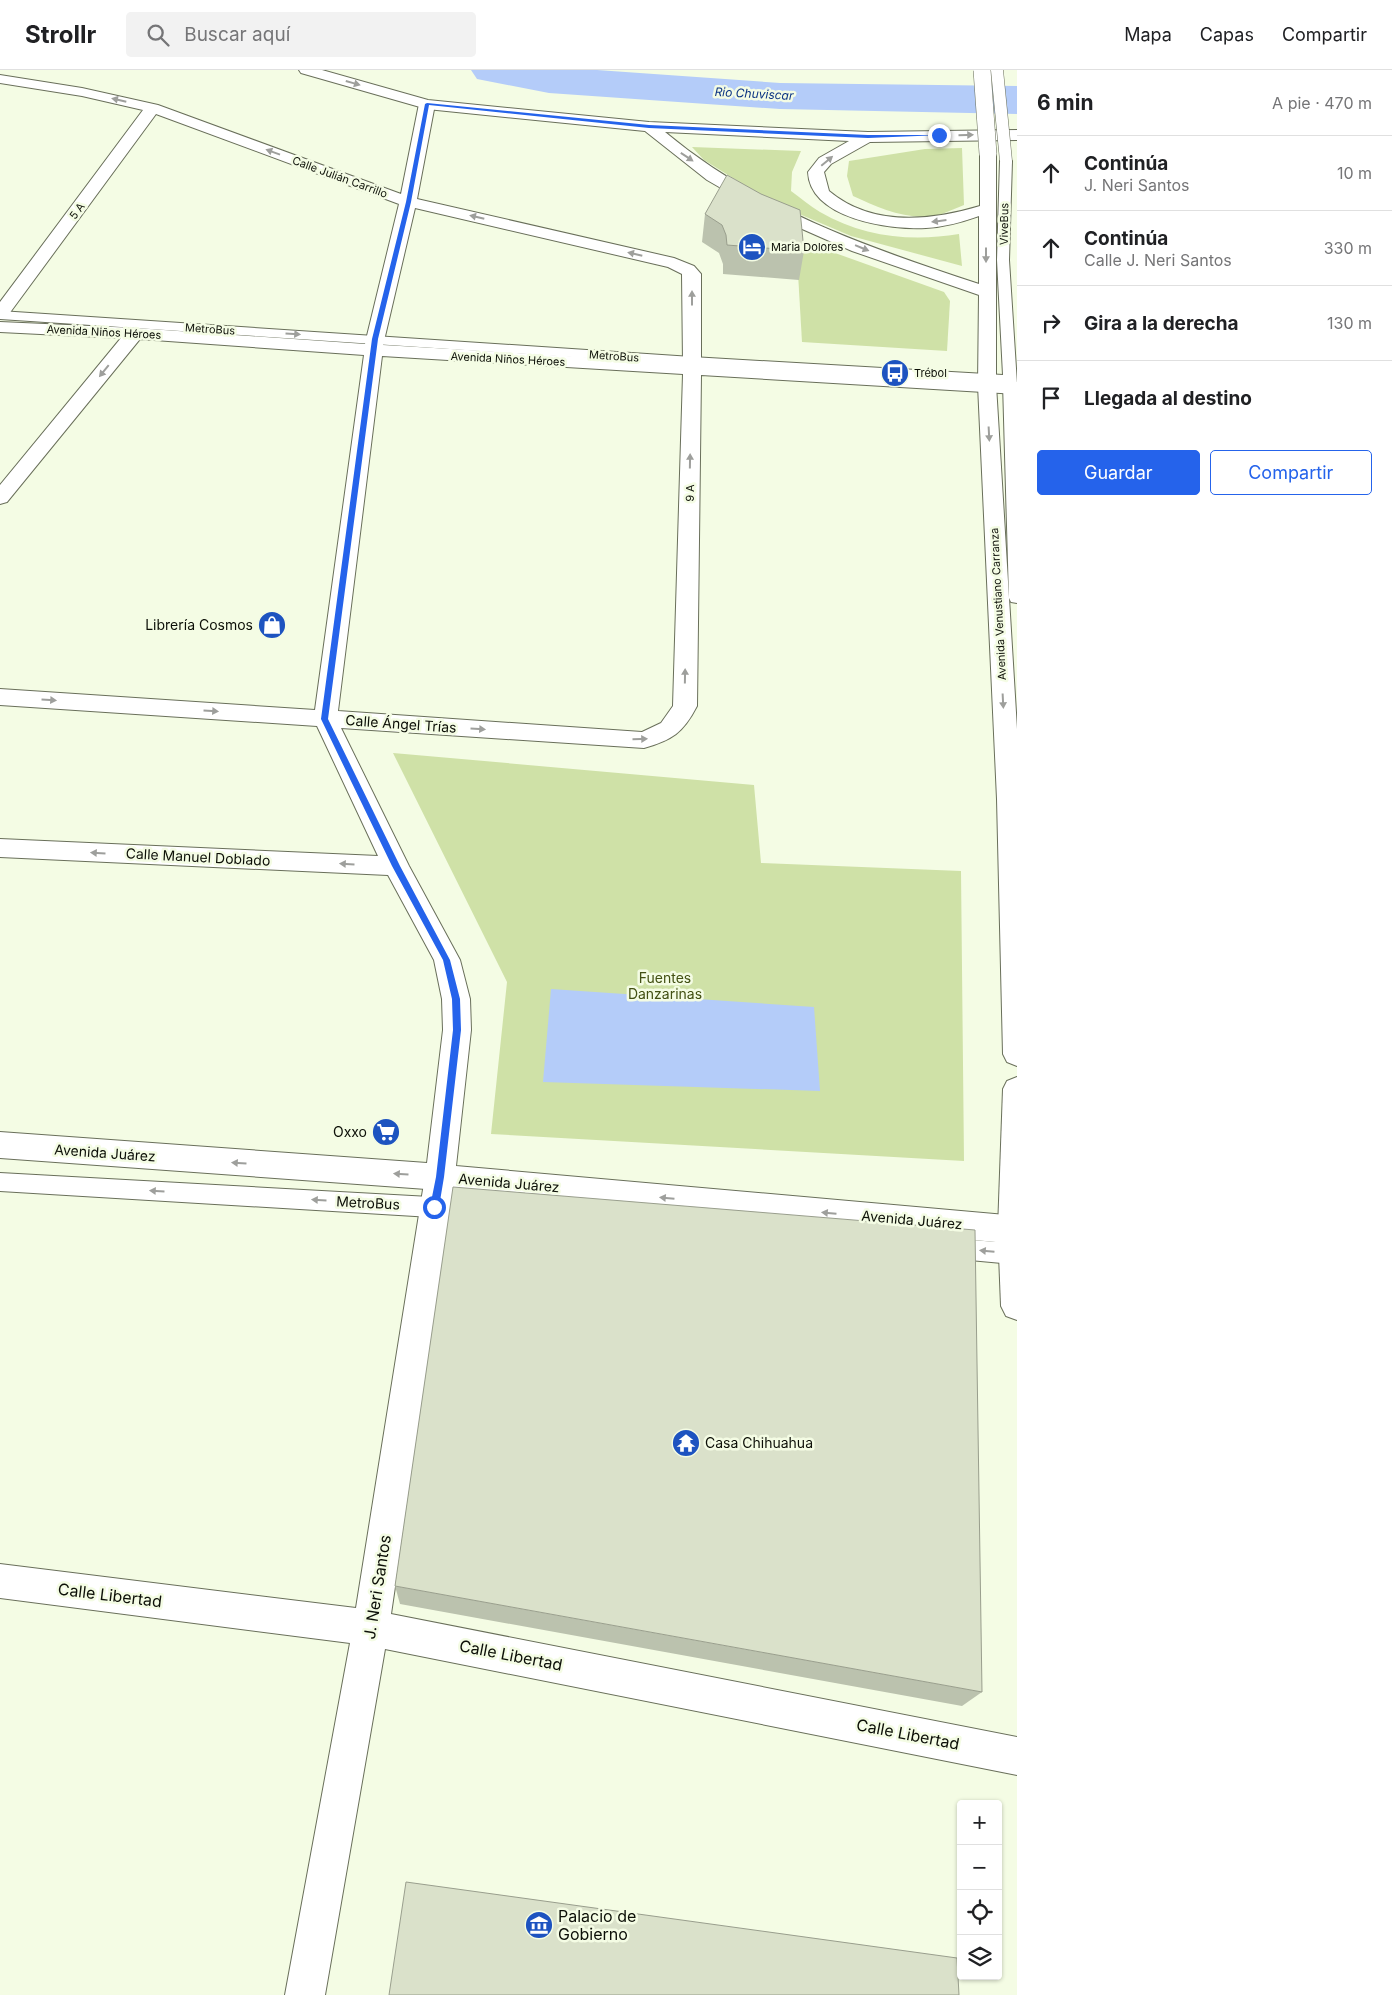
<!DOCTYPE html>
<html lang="es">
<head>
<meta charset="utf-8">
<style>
	:root { --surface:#fff; --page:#f2f2f2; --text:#202124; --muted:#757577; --line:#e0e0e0; --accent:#2563eb }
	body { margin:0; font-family:Inter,sans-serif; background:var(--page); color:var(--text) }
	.controls { position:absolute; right:15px; bottom:15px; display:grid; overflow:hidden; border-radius:5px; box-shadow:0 1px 4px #0004 }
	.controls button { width:45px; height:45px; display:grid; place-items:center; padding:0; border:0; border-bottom:1px solid var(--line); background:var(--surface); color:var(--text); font:25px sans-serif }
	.stop { position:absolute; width:15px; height:15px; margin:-11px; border:4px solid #2563eb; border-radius:50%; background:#fff }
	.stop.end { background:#2563eb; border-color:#fff; box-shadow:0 1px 5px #0008 }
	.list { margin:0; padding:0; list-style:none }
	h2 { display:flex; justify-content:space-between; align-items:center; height:65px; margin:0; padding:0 20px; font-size:21px }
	h2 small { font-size:16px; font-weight:400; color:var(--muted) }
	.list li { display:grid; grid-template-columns:32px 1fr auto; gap:15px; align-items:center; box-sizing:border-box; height:75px; padding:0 20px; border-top:1px solid var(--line) }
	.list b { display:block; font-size:19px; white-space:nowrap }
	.list p { margin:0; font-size:16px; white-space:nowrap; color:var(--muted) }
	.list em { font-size:16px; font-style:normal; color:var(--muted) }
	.actions { display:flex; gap:10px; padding:15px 20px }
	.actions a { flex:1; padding:11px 0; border:1px solid var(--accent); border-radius:5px; text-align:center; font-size:18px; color:var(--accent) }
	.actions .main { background:var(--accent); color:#fff }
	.icon { flex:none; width:28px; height:28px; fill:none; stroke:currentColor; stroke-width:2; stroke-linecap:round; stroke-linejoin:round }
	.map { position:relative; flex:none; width:1017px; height:1925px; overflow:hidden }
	header { display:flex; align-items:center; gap:30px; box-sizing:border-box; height:70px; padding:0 25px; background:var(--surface); border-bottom:1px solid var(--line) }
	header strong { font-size:24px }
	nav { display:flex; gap:28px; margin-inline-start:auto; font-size:18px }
	.search { width:350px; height:45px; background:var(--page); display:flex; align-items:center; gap:12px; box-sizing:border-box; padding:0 18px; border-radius:5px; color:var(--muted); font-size:19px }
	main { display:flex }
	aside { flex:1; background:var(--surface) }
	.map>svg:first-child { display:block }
</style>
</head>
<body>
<header>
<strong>Strollr</strong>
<div class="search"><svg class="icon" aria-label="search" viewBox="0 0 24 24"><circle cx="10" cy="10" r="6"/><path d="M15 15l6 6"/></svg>Buscar aquí</div>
<nav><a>Mapa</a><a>Capas</a><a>Compartir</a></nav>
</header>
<main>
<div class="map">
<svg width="1017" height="1925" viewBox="0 0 1017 1925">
	<rect width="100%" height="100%" fill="#f4fce4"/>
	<g fill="#cfe1a7">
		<path d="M692,77L801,81L792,102L791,121C801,128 810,136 820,142C863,167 911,172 959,164L962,196L851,166L771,132L704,90Z"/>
		<path d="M962,78L964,135C957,138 949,141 942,144C912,153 879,138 853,126L847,106L849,91L925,79Z"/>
		<polygon points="796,169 944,222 950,231 947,281 802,272"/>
		<polygon points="393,683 754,715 761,793 961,801 964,1091 491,1064 507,912"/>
	</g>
	<polygon fill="#b4ccf9" points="551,919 814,937 820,1021 543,1012"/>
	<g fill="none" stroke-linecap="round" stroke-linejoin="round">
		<polygon fill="#b4ccf9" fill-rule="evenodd" points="471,0 597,0 780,13 1017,16 1017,44 780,39 549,23 477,9"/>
		<defs>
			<g id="service">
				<polygon points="1006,88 1012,91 1009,190 1017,314 1017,533 1011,532 1009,528 1003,313 692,295 0,249 0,241 692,287 1003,305 997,190 1000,91"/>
				<polygon points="0,1103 448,1128 456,1131 459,1138 456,1145 448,1148 0,1121"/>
				<polygon points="1012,1151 1017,1153 1017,1174 1010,1190 1002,1193 948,1188 940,1185 937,1178 940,1171 948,1168 996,1172 1004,1154"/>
			</g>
			<polygon id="pedestrian" points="440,1094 450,1098 455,1107 391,1544 1017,1667 1017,1705 385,1579 325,1925 285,1925 350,1573 0,1528 0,1494 356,1538 425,1107 430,1098"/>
			<path id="minor" d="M0,5L82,18L158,35L401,124L419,34L422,31H432L435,34L417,129L674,188L694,196L701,204V294L1017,312V324L701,305L697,636C683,663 672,670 644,678L341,658L409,796L460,890L470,929L471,960L456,1096L1017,1146V1174L440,1120L0,1088V1062L427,1093L443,960L442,929L434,890L388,805L0,787V769L378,786L317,656L0,635V619L315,640L364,285L140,269L7,432L0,434V415L121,268L0,262V252L135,258L365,274L399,134L156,44L6,248L0,249V232L143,40L82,26L0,13ZM415,138L668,197L682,204L683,293L383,275ZM382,286L683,304L673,636L661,653L642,662L338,641Z"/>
			<g id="primary">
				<path d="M299,0H322L428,30L649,52L868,62L1017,60V70L870,72L831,94L824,102L829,121C872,157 930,151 980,136V84L982,81H994L996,84V315L1017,659V996L1007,992L1003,984L997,729L978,315L979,225L852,181L759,140L707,110L645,61L427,39L301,3ZM665,62L849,71L819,88L808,102C810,149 890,160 926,158C945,157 962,152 979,146V214C866,177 757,139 665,62Z"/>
				<polygon points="1017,1007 1017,1250 1006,1246 1001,1236 998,1159 1003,1019 1007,1011"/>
			</g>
		</defs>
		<use href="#service" stroke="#696f5a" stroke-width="2"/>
		<use href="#pedestrian" stroke="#696f5a" stroke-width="2"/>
		<use href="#minor" stroke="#696f5a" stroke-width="2"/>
		<use href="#primary" stroke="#696f5a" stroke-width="2"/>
		<use href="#service" fill="#fff" fill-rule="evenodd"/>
		<use href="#pedestrian" fill="#fff" fill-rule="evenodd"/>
		<use href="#minor" fill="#fff" fill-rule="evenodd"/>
		<use href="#primary" fill="#fff" fill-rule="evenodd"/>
		<defs>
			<polyline id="service-bridge" points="997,0 1006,91"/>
			<polyline id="primary-bridge" points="982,0 988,84"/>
		</defs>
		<use href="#service-bridge" stroke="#696f5a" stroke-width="13" stroke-linecap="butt"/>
		<use href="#primary-bridge" stroke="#696f5a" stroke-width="18" stroke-linecap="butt"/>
		<use href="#service-bridge" stroke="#fff" stroke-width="12"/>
		<use href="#primary-bridge" stroke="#fff" stroke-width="17"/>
	</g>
	<g fill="#bbc2ae">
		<polygon points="705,144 804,181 799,210 723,204 723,194 719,183 702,172"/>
		<polygon points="395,1516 982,1622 962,1636 400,1534"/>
	</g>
	<g fill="#dae1ca" stroke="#999e8d">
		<polygon points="727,105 761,124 800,140 804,181 727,175 726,165 722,155 705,144"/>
		<polygon points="453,1117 975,1160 982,1622 395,1516"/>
		<polygon points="406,1812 957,1888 959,1925 389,1925"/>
	</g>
	<defs><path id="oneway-solid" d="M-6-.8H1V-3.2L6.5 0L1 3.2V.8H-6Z" transform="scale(1.25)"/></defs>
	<g fill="#9e9f9c">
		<use href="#oneway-solid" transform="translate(353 13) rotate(16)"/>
		<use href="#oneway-solid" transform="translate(119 30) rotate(-167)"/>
		<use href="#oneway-solid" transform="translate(966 65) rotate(-1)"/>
		<use href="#oneway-solid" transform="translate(273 82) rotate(-160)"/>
		<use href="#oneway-solid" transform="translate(687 87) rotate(34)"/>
		<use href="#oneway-solid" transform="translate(827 91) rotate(-40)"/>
		<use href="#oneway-solid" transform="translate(477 147) rotate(-167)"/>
		<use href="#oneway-solid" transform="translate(939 151) rotate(173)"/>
		<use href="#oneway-solid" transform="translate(862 178) rotate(22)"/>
		<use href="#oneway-solid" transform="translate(635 184) rotate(-167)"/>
		<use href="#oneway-solid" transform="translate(986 185) rotate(90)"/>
		<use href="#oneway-solid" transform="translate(692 228) rotate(-90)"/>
		<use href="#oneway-solid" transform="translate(293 264) rotate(4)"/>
		<use href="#oneway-solid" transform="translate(104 301) rotate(129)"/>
		<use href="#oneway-solid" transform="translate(989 364) rotate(87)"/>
		<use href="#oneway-solid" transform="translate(690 391) rotate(-89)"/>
		<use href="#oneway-solid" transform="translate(685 606) rotate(-89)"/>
		<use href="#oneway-solid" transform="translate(49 630) rotate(4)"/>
		<use href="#oneway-solid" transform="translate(1003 631) rotate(87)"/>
		<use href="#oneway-solid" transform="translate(211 641) rotate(4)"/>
		<use href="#oneway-solid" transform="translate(478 659) rotate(4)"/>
		<use href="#oneway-solid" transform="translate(640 669) rotate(-2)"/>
		<use href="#oneway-solid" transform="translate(98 783) rotate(-177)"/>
		<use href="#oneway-solid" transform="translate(347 794) rotate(-177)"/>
		<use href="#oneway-solid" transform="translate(239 1093) rotate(-176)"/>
		<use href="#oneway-solid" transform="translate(401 1104) rotate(-176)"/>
		<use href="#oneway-solid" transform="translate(157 1121) rotate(-177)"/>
		<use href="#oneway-solid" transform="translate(667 1128) rotate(-175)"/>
		<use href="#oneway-solid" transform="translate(319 1130) rotate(-177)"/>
		<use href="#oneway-solid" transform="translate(829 1143) rotate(-175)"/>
		<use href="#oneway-solid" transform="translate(987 1181) rotate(-175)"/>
	</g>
	<polygon fill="#2563eb" points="427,33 649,55 868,65 942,65 868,68 649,58 429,35 411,132 378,269 328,649 400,796 450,890 460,929 461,960 444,1107 439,1137 434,1141 430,1137 436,1107 453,960 452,929 443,890 392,796 321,649 372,269 406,132 425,34"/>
	<defs>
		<symbol id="hotel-disc" viewBox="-11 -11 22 22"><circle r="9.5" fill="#1d53c0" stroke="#f4fce4"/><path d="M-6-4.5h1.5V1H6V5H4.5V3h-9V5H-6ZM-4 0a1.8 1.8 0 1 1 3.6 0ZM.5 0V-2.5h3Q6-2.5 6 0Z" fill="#fff"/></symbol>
		<symbol id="bus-disc" viewBox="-11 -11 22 22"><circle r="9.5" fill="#1d53c0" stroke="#f4fce4"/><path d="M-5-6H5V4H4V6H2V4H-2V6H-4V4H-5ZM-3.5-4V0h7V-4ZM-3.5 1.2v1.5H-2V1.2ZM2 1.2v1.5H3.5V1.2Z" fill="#fff"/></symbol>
		<symbol id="shop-disc" viewBox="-11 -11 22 22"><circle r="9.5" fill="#1d53c0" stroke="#f4fce4"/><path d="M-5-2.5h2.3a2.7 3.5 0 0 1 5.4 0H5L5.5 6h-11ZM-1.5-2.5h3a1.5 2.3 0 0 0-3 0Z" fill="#fff"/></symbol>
		<symbol id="supermarket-disc" viewBox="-11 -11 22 22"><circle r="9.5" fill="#1d53c0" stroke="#f4fce4"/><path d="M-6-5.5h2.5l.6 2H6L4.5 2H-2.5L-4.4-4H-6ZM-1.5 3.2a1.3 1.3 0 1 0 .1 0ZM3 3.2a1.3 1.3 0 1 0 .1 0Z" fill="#fff"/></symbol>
		<symbol id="temple-disc" viewBox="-11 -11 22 22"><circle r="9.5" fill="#1d53c0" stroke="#f4fce4"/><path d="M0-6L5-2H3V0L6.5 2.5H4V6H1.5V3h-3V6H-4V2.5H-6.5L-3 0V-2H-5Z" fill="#fff"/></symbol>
		<symbol id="museum-disc" viewBox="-11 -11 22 22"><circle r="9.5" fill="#1d53c0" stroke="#f4fce4"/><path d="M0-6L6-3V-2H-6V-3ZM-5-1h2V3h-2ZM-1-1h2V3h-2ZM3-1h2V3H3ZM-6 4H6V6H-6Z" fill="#fff"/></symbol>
	</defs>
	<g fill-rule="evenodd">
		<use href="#hotel-disc" x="736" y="161" width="32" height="32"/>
		<use href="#bus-disc" x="879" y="287" width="32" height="32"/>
		<use href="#shop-disc" x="256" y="539" width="32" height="32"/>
		<use href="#supermarket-disc" x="370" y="1046" width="32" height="32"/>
		<use href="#temple-disc" x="670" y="1357" width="32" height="32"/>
		<use href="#museum-disc" x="523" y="1839" width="32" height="32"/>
	</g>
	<g text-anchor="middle" stroke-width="5" stroke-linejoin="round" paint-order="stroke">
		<g font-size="11" fill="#0c0f07" stroke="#f4fce4">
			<text transform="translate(340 107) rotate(20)" y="4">Calle Julián Carrillo</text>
			<text transform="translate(77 141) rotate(-53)" y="4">5 A</text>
			<text transform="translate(1004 154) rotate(-89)" y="4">ViveBus</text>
			<text transform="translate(210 259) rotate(4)" y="4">MetroBus</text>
			<text transform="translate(104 262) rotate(3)" y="4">Avenida Niños Héroes</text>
			<text transform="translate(614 286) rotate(4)" y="4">MetroBus</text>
			<text transform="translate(508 289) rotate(3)" y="4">Avenida Niños Héroes</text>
			<text transform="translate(690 423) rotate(-89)" y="4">9 A</text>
			<text transform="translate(998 534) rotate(-93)" y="4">Avenida Venustiano Carranza</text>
		</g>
		<g font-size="11" fill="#0c0f07" stroke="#f4fce4" text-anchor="start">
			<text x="771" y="181">Maria Dolores</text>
			<text x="914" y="307">Trébol</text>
		</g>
		<g font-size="12" font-style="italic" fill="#0a3383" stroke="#f4fce4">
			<text transform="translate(754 24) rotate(3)" y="4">Rio Chuviscar</text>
		</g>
		<g font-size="14" fill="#0c0f07" stroke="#f4fce4" text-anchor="end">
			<text x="253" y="560">Librería Cosmos</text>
			<text x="367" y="1067">Oxxo</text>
			<text x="705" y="1378" text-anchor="start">Casa Chihuahua</text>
		</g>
		<g font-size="14" fill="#0c0f07" stroke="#f4fce4">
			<text transform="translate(401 654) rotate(4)" y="5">Calle Ángel Trías</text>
			<text transform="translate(198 787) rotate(3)" y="5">Calle Manuel Doblado</text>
			<text transform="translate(105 1083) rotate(4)" y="5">Avenida Juárez</text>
			<text transform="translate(509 1113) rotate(5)" y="5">Avenida Juárez</text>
			<text transform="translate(368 1133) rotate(3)" y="5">MetroBus</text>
			<text transform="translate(912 1150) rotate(5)" y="5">Avenida Juárez</text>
		</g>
		<g font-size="14" fill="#425013" stroke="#f4fce4">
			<text x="665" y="913">Fuentes<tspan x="665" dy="16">Danzarinas</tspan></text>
		</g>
		<g font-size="16" fill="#0c0f07" stroke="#f4fce4">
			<text transform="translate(377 1517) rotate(-81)" y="6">J. Neri Santos</text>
			<text transform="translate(110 1525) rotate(7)" y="6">Calle Libertad</text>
			<text transform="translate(511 1585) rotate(11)" y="6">Calle Libertad</text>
			<text transform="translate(908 1664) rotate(11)" y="6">Calle Libertad</text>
		</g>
		<g font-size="16" fill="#0c0f07" stroke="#f4fce4" text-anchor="start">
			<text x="558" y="1852">Palacio de<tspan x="558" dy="18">Gobierno</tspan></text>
		</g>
	</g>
</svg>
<div class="controls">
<button>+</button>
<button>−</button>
<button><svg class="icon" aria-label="locate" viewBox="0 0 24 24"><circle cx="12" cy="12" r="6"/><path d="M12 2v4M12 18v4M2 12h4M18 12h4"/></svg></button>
<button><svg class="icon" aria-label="layers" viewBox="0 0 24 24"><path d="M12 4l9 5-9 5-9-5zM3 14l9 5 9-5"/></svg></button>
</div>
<div class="stop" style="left:434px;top:1137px"></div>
<div class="stop end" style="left:939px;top:65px"></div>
</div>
<aside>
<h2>6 min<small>A pie · 470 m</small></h2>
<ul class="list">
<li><svg class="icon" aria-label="ahead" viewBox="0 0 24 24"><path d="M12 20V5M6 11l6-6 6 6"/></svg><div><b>Continúa</b><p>J. Neri Santos</p></div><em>10 m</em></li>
<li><svg class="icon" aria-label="ahead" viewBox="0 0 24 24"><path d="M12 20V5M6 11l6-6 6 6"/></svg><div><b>Continúa</b><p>Calle J. Neri Santos</p></div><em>330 m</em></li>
<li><svg class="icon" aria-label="right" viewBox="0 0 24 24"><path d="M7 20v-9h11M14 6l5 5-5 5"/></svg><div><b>Gira a la derecha</b></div><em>130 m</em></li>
<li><svg class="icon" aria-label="arrive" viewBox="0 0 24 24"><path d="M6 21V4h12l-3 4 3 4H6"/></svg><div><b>Llegada al destino</b></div></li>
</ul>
<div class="actions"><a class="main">Guardar</a><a>Compartir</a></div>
</aside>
</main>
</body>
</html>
